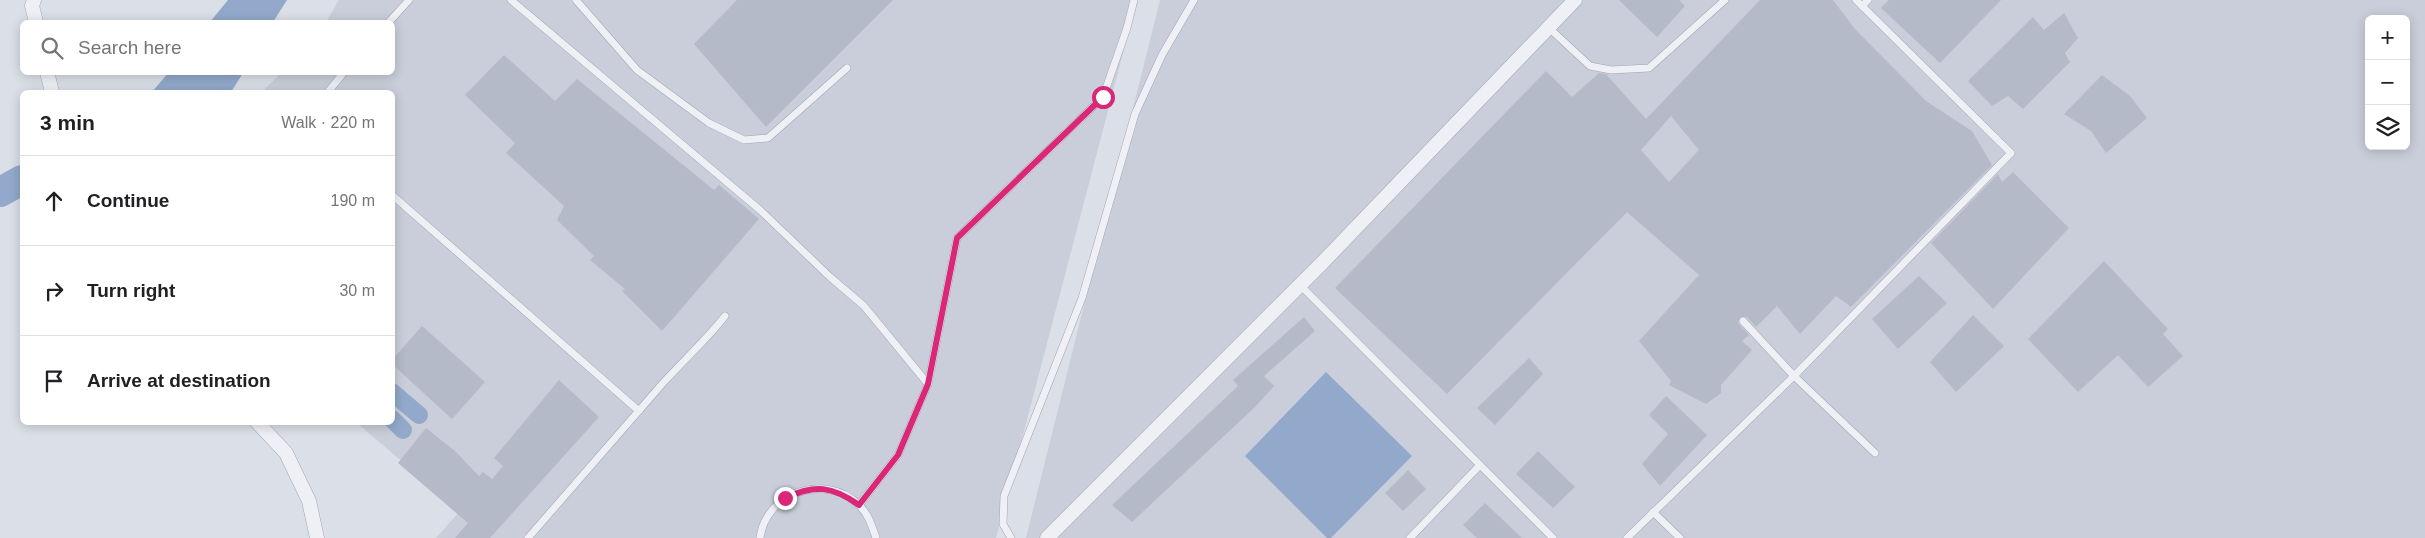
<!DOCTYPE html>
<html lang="en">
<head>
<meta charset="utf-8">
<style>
	:root { --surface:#fff; --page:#f2f2f2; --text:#202124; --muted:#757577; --line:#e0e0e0 }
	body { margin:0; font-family:Arial,sans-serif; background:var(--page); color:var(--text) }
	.controls { position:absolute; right:15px; top:15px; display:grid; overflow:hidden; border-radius:8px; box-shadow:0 2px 12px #0003 }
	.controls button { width:45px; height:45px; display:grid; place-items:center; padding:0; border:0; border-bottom:1px solid var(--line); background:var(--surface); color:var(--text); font:25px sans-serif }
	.stop { position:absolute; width:15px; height:15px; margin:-11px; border:4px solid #db2777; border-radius:50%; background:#fff }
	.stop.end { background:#db2777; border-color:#fff; box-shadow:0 1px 5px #0008 }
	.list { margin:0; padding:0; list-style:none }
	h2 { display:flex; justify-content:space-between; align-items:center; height:65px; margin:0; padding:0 20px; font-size:21px }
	h2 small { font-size:16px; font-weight:400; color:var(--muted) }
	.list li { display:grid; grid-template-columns:32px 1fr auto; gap:15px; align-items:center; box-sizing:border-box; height:90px; padding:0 20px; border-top:1px solid var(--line) }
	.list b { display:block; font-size:19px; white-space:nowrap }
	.list em { font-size:16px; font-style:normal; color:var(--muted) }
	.icon { flex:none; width:28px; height:28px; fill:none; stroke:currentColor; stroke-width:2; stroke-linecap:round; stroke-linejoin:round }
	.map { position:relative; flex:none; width:2425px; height:538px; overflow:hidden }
	.search { position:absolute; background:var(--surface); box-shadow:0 2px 12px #0003; left:20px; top:20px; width:375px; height:55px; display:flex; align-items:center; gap:12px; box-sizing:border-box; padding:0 18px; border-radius:8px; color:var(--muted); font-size:19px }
	.panel { position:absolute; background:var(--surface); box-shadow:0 2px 12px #0003; left:20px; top:90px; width:375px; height:335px; border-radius:8px }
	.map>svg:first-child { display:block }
</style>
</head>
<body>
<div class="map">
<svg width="2425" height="538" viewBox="0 0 2425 538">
	<rect width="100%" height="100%" fill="#dbdfe7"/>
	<g fill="#c9ceda" fill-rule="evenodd">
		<polygon points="339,0 1137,0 996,538 436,538 460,511 357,423 392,422 392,92 262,92 281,73 392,72 392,22 326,22"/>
		<path d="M1160,0H2425V538H1026ZM2369,19H2406V146H2369Z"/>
	</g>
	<g fill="#92a9cb">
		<polygon points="228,0 287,0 273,22 210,22"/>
		<polygon points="169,72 243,72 243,73 231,92 152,92"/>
		<polygon points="1326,372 1412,456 1331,538 1327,538 1245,456"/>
	</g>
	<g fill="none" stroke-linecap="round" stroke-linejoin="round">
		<g stroke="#92a9cb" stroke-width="18">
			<polyline points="392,392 419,415"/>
			<polyline points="392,419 403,430"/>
		</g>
		<polyline stroke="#92a9cb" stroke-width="30" points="0,192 22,180"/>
	</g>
	<g fill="#b5bac8" fill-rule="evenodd">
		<polygon points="737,0 893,0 766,127 694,44"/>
		<polygon points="1619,0 1679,0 1685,6 1657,37"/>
		<path d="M1760,0H1833L1855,29L1926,101L1972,131L1992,165L1851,307L1836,296L1800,334L1777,306L1756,327L1747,317H1740L1738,323L1749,335L1742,341L1752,350L1721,385V393L1706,404L1669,385L1671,381L1639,341L1699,275L1627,212L1447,394L1335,288L1546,71L1572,97L1599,73L1606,74L1646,119ZM1671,116L1699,150L1669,182L1641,150Z"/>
		<polygon points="1889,0 2001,0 1940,63 1881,8"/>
		<polygon points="2064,13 2078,38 2065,53 2070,62 2023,109 2008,96 1992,106 1968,81 2033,17 2044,30"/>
		<polygon points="504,55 555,101 577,79 714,190 719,185 759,219 662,331 622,291 625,289 590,260 594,256 557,220 564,206 506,153 515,143 465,95"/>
		<polygon points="2102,75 2130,96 2147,118 2106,153 2091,131 2064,114"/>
		<polygon points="2013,172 2069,228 1993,309 1931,243 1998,174 2002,182"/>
		<polygon points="2104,261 2168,329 2163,334 2183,356 2148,387 2118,355 2078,392 2028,339"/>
		<polygon points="1919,276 1947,303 1898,349 1872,319"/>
		<polygon points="1973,315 2004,346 1956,392 1930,362"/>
		<polygon points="1304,317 1315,331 1264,376 1274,386 1255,407 1132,522 1112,505 1238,386 1233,380"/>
		<polygon points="422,326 485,382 452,419 392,364 392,360"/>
		<polygon points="1529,358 1543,374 1495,425 1477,408"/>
		<polygon points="559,380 599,417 490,538 455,538 468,523 398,463 426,428 455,451 479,476 483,472 492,479 503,466 494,458"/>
		<polygon points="1666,396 1707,435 1660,486 1642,464 1668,434 1649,415"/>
		<polygon points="1538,451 1575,487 1553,508 1516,474"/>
		<polygon points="1408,470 1426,489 1403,511 1385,493"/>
		<polygon points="1485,503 1522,538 1477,538 1463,525"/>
	</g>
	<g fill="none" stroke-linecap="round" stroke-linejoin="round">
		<defs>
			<g id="lane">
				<polyline points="511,0 760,210 830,277 864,306 928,384"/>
				<polyline points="576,0 637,70 709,123 744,140 768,138 847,68"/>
				<polyline points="1862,6 1868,0"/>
				<polyline points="389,22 409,0"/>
				<polyline points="1548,27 1590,66 1611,70 1649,68 1725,0"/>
				<polyline points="328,92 344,72"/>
				<polyline points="392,195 639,411"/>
				<polyline points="1300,285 1553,538"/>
				<polyline points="1743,321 1794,376 1875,453"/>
				<polyline points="859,505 898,455 928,384 957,238 1103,97 1127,28 1134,0"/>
				<polyline points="1653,512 1680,538"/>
				<path d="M528,538C573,486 618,434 663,383C684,360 706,340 725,316"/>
				<path d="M760,538C766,492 825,473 858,504C868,513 872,526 876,538"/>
				<polyline points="1011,538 1003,524 1004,496 1082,298 1135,114 1162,55 1194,0"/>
				<polyline points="1410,538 1480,465"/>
				<polyline points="1627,538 1794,376 2011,153 1856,0"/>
			</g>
			<g id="street">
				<polyline points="34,0 32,6 36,22"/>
				<polyline points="47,72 52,92"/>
				<polyline points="257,422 286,453 309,501 317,538"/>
				<polyline points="1047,538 1322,263 1575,0"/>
			</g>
		</defs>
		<use href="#lane" stroke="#a0a5b1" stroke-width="8"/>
		<use href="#street" stroke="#a0a5b1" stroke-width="15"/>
		<use href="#lane" stroke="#eef0f5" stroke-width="7"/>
		<use href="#street" stroke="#eef0f5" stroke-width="14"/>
	</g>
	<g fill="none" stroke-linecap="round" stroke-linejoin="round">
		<path stroke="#db2777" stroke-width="6" d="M785,498C815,484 832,486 859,505L898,455L928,384L957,238L1103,97"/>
	</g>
</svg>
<div class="controls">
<button>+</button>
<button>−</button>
<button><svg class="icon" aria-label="layers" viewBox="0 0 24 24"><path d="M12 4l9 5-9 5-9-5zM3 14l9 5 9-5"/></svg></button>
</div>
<div class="stop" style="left:1103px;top:97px"></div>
<div class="stop end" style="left:785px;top:498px"></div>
<div class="search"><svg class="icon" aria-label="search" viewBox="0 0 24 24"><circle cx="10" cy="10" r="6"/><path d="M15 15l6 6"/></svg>Search here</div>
<section class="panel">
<h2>3 min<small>Walk · 220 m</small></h2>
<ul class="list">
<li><svg class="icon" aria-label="ahead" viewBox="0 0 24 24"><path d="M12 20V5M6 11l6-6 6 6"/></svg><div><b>Continue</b></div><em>190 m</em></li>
<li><svg class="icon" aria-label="right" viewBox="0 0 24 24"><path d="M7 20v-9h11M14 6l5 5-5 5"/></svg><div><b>Turn right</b></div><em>30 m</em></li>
<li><svg class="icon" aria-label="arrive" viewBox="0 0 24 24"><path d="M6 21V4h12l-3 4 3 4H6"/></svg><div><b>Arrive at destination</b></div></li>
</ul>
</section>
</div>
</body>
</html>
